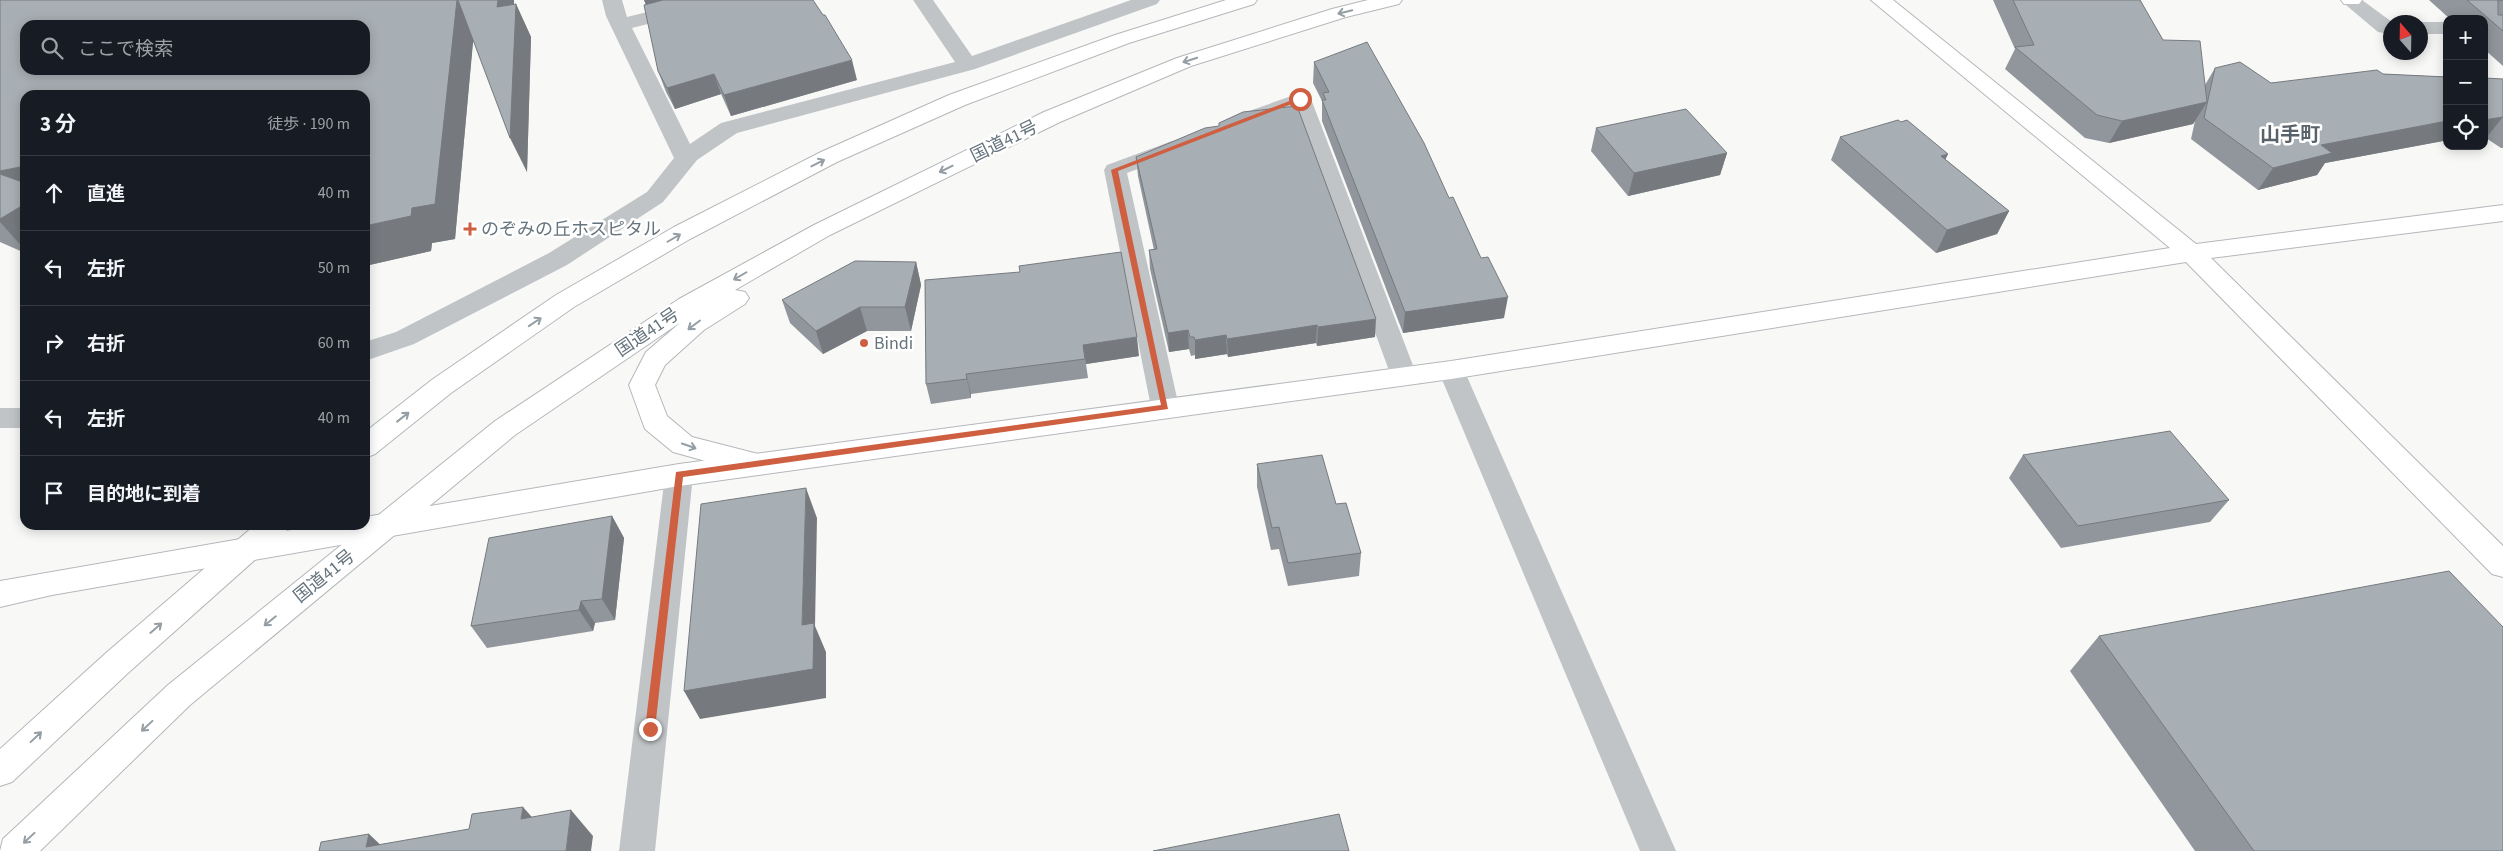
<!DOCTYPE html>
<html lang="ja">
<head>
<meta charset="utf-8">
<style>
	:root { --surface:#171b24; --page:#20242c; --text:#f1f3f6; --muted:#9ea1a6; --line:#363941 }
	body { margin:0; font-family:"Source Sans 3","Noto Sans JP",sans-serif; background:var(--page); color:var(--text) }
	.controls { position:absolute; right:15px; top:15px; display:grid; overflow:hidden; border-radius:10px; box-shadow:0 2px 12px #0003 }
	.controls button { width:45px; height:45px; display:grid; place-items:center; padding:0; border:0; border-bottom:1px solid var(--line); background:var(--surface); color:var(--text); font:25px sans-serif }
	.compass { position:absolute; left:2383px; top:15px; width:45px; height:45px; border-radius:50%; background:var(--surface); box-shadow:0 2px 12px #0003; rotate:340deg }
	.stop { position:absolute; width:15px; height:15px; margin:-11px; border:4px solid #ce5f41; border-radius:50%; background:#fff }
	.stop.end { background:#ce5f41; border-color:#fff; box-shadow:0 1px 5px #0008 }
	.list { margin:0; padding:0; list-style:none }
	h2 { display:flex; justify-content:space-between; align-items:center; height:65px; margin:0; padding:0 20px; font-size:21px }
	h2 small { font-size:16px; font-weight:400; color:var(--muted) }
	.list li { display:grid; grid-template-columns:32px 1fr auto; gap:15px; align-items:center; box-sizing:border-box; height:75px; padding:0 20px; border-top:1px solid var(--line) }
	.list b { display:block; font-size:19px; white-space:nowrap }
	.list em { font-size:16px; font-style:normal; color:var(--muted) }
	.icon { flex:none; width:28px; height:28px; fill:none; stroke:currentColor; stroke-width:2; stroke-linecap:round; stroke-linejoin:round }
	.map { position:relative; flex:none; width:2503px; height:851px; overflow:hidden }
	.search { position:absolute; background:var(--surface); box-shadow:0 2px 12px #0003; left:20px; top:20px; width:350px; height:55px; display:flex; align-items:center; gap:12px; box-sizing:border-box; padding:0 18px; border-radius:15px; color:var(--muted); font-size:19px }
	.panel { position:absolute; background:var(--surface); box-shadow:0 2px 12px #0003; left:20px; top:90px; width:350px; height:440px; border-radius:15px }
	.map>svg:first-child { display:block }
</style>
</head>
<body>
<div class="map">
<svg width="2503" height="851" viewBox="0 0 2503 851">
	<rect width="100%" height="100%" fill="#f8f8f6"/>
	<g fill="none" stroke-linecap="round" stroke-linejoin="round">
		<defs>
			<polygon id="secondary" points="1871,0 1893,0 2196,244 2503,205 2503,221 2211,258 2503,546 2503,577 2492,574 2186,262 1451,379 679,486 52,595 0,607 0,581 320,525 365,525 365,517 679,464 1451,361 2170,248"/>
			<g id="highway">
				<polygon points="1226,0 1257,0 1254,4 1129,43 965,105 837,162 690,239 574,307 451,393 375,454 365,458 365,432 433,379 556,295 674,227 821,152 949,95 1115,35"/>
				<polygon points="1368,0 1402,0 1399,4 1346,17 1191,66 1060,122 830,235 735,290 745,292 749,298 745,304 704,330 665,365 655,385 667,416 692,437 766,456 770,464 766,472 756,475 673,452 645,429 629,385 646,352 681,322 515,435 190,705 40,851 0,851 3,839 168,685 495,421 679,299 814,225 1044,112 1177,58 1332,9"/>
				<polygon points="2341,0 2362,0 2359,4 2344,4"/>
				<polygon points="255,525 290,525 285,533 128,673 12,782 0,786 0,749 106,653"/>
			</g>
		</defs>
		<use href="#secondary" stroke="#b3b8bb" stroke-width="2"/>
		<use href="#highway" stroke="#b4b7ba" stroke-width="2"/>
		<g fill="#c0c4c7" fill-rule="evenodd">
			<polygon points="602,0 622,0 627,17 696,0 730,0 727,4 632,28 690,144 721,123 955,62 913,0 933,0 972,56 1131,0 1160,0 1157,4 975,69 737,133 697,160 663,202 567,265 414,344 365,361 365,342 396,332 549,253 647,192 674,158 606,16"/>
			<polygon points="2340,0 2362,0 2392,22 2390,22 2390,34 2378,32"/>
			<polygon points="2418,22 2447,22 2447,34 2420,34 2420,22"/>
			<polygon points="1300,93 1308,94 1311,99 1417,376 1413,383 1404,386 1395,383 1391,376 1293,109 1240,129 1232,127 1229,122 1232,117"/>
			<polygon points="1172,141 1180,143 1183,148 1180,153 1127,173 1179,407 1175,414 1165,417 1155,414 1151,407 1104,170 1107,165"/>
			<polygon points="1451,361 1460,363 1464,370 1676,851 1640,851 1438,370 1442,363"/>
			<rect x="0" y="408" width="25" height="20"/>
			<polygon points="679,464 689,467 693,475 655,851 619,851 665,475 669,467"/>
		</g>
		<use href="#secondary" fill="#fff" fill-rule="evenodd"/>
		<use href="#highway" fill="#fff" fill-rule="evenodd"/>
	</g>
	<g fill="#90969b">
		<polygon points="0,0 514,0 514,4 516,4 531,37 527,172 473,40 455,239 432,243 431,251 365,266 365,95 25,95 25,253 0,242"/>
		<polygon points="644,0 857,80 731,116 721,94 675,109 666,92 658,71 646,4"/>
		<polygon points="1993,0 2140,0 2163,40 2205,85 2215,68 2271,83 2383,74 2447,77 2447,143 2443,141 2325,163 2317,175 2258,190 2191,139 2195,121 2193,124 2109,143 2085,138 2005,69 2015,49"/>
		<polygon points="2429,0 2503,0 2503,66 2484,49 2484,19 2450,19"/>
		<polygon points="1314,62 1504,318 1403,333 1322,121 1322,101 1313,83"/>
		<polygon points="2503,79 2503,148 2501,148 2486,138"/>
		<polygon points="1596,128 1727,153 1720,175 1628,196 1591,151"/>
		<polygon points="1840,137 1948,154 1945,159 2009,211 1997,234 1936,253 1831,160"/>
		<polygon points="1136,157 1375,337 1317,346 1316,343 1228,357 1227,354 1195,359 1195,355 1191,356 1189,349 1169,352 1150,269 1149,250 1154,250 1138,176"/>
		<polygon points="916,262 921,285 911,331 867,331 823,354 790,323 782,300"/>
		<polygon points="925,280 1139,356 1086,364 1088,378 971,394 971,398 931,404 926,384"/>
		<polygon points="2023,455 2229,500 2210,522 2061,548 2009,478"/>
		<polygon points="1257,464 1336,504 1361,553 1359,576 1288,586 1279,549 1271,550 1257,487"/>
		<polygon points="612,516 624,538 615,620 595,623 593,631 487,648 471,626"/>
		<polygon points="2099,636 2503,851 2195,851 2070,671"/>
	</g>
	<g fill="#767a7e">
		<polygon points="457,0 474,32 455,239 432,243 431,251 365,266 365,226"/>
		<polygon points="498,0 514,0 513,40 497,7"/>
		<polygon points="644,0 688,0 648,10"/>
		<polygon points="516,4 531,37 527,172 510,138"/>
		<polygon points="852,60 857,80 731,116 724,95"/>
		<polygon points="714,74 721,94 675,109 667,88"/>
		<polygon points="2207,102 2193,124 2109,143 2122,121"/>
		<polygon points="2503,117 2486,138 2484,138 2484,120"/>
		<polygon points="2447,121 2447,136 2443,141 2325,163 2317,175 2258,190 2273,168 2321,145"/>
		<polygon points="1727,153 1720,175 1628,196 1634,173"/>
		<polygon points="1948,154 1937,177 1941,156"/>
		<polygon points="25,166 25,250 0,222 0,171"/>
		<polygon points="2009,211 1997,234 1936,253 1947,230"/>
		<polygon points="916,262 921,285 911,331 905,307"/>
		<polygon points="1508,297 1504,318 1403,333 1405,312"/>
		<polygon points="860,307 867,331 823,354 816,331"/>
		<polygon points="1376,319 1375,337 1317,346 1318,327"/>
		<polygon points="1317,325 1316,343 1228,357 1227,339"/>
		<polygon points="1188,330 1189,349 1169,352 1168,333"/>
		<polygon points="1226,335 1227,354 1195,359 1195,340"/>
		<polygon points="1137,337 1139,356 1086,364 1083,345"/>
		<polygon points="966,374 971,394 971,398 967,379"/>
		<polygon points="806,488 817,518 815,626 826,652 826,698 700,719 684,691 802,625"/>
		<polygon points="612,516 624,538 615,620 602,599"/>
		<polygon points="581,601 595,623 593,631 579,610"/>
		<polygon points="523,807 546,833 521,819"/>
		<polygon points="571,810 593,836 591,851 566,851"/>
		<polygon points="369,834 387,851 366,847"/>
	</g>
	<g fill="#a8afb4" stroke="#767a7e" fill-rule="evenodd">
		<path d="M0,0H457L435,204L412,208L411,216L365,226V95H25V166L0,171ZM25,25H365V70H25Z"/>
		<polygon points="458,0 498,0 497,7 516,4 510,138"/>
		<polygon points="663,0 813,0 823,15 825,15 852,60 724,95 714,74 667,88 658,71 644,5"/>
		<polygon points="2013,0 2140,0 2163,40 2200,41 2207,102 2122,121 2097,115 2015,47 2034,45"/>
		<polygon points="2467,0 2503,0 2498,0 2498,15 2503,15 2503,31"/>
		<polygon points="1367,42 1424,143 1449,198 1453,197 1481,258 1488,257 1508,297 1405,312 1322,100 1326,100 1323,93 1329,92 1314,62"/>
		<polygon points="2240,62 2271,83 2377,70 2383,74 2447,77 2447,121 2321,145 2332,153 2273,168 2204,118 2215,68"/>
		<polygon points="2484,78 2503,79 2503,117 2484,120"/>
		<polygon points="1297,106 1376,319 1318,327 1317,325 1227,339 1226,335 1195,340 1194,337 1190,337 1188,330 1168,333 1149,250 1157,249 1136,157 1205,128 1219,126 1219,123 1243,112"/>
		<polygon points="1686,109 1727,153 1634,173 1596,128"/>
		<polygon points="1898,120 1901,122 1907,120 1948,154 1941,156 2009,211 1947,230 1840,137"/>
		<polygon points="0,174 25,183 25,204 0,219"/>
		<polygon points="1121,252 1137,337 1083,345 1085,359 966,374 967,379 926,384 925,280 1020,272 1019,266"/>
		<polygon points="855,261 916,262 905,307 860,307 816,331 782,300"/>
		<polygon points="2170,431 2229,500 2078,526 2023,455"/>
		<polygon points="1322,455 1336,504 1346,503 1361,553 1288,563 1279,527 1272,528 1257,464"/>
		<polygon points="806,488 802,625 814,623 813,669 684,691 701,504"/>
		<polygon points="612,516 602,599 581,601 579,610 471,626 489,538"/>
		<polygon points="2449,571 2503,627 2503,851 2254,851 2099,636"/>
		<polygon points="523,807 521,819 571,810 566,851 319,851 321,842 369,834 366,847 469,829 472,814"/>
		<polygon points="1339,814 1349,851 1153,851"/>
	</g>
	<defs><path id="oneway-shaft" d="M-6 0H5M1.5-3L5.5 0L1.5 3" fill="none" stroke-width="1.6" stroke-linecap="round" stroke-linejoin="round" transform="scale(1.25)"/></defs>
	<g stroke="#949ea4">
		<use href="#oneway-shaft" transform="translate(1345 12) rotate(166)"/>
		<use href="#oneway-shaft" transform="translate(1190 60) rotate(162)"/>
		<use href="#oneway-shaft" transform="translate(818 163) rotate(-27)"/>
		<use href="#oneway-shaft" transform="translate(946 169) rotate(154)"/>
		<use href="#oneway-shaft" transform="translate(674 238) rotate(-30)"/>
		<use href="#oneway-shaft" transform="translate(740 276) rotate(150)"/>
		<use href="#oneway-shaft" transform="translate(535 322) rotate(-34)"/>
		<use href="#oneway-shaft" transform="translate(694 325) rotate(143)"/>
		<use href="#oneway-shaft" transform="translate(403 417) rotate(-38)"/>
		<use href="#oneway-shaft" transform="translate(689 446) rotate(19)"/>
		<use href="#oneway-shaft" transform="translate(270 621) rotate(141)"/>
		<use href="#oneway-shaft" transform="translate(156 628) rotate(-41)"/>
		<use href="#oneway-shaft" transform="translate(147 726) rotate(137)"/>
		<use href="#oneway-shaft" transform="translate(36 737) rotate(-43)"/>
		<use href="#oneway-shaft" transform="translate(29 838) rotate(137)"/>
	</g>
	<polygon fill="#ce5f41" points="1300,97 1302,100 1118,171 1168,409 683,477 655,729 650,733 647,732 645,729 676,472 1161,405 1111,170"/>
	<g fill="#ce5f41" stroke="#fff" stroke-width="2">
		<path d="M467.5 221.5h5v5h5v5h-5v5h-5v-5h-5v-5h5z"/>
		<circle cx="864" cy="343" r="5"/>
	</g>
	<g text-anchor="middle" stroke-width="5" stroke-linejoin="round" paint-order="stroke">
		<g font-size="18" fill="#66747d" stroke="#fff">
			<text transform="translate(1004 141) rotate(-26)" y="6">国道41号</text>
			<text transform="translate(647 332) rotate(-34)" y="6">国道41号</text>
			<text transform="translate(324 576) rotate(-39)" y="6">国道41号</text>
		</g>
		<g font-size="18" fill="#66747d" stroke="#fff" text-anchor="start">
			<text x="481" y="235">のぞみの丘ホスピタル</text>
			<text x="874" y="349">Bindi</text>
		</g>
		<g font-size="20" font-weight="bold" fill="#58626a" stroke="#fff">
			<text x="2290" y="141">山手町</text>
		</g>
	</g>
</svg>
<div class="controls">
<button>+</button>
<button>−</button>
<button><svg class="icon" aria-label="locate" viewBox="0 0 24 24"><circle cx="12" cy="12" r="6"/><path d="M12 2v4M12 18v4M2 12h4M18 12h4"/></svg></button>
</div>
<svg class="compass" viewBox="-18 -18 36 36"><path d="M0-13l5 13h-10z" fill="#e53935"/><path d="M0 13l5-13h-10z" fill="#9ea1a6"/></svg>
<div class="stop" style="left:1300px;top:99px"></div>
<div class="stop end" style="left:650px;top:729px"></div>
<div class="search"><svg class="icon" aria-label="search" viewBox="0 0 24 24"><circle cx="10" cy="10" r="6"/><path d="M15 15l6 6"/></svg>ここで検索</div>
<section class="panel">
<h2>3 分<small>徒歩 · 190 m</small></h2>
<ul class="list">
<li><svg class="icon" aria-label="ahead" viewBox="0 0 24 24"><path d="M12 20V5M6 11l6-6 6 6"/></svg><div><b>直進</b></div><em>40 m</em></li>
<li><svg class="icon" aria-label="left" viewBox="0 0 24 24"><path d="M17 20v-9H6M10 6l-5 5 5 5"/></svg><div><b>左折</b></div><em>50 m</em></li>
<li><svg class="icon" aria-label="right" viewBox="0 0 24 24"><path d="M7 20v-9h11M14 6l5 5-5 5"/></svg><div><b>右折</b></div><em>60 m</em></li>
<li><svg class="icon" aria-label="left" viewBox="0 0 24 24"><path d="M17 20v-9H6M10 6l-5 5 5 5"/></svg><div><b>左折</b></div><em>40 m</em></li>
<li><svg class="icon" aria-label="arrive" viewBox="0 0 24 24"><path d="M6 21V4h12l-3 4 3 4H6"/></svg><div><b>目的地に到着</b></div></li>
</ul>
</section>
</div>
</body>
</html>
